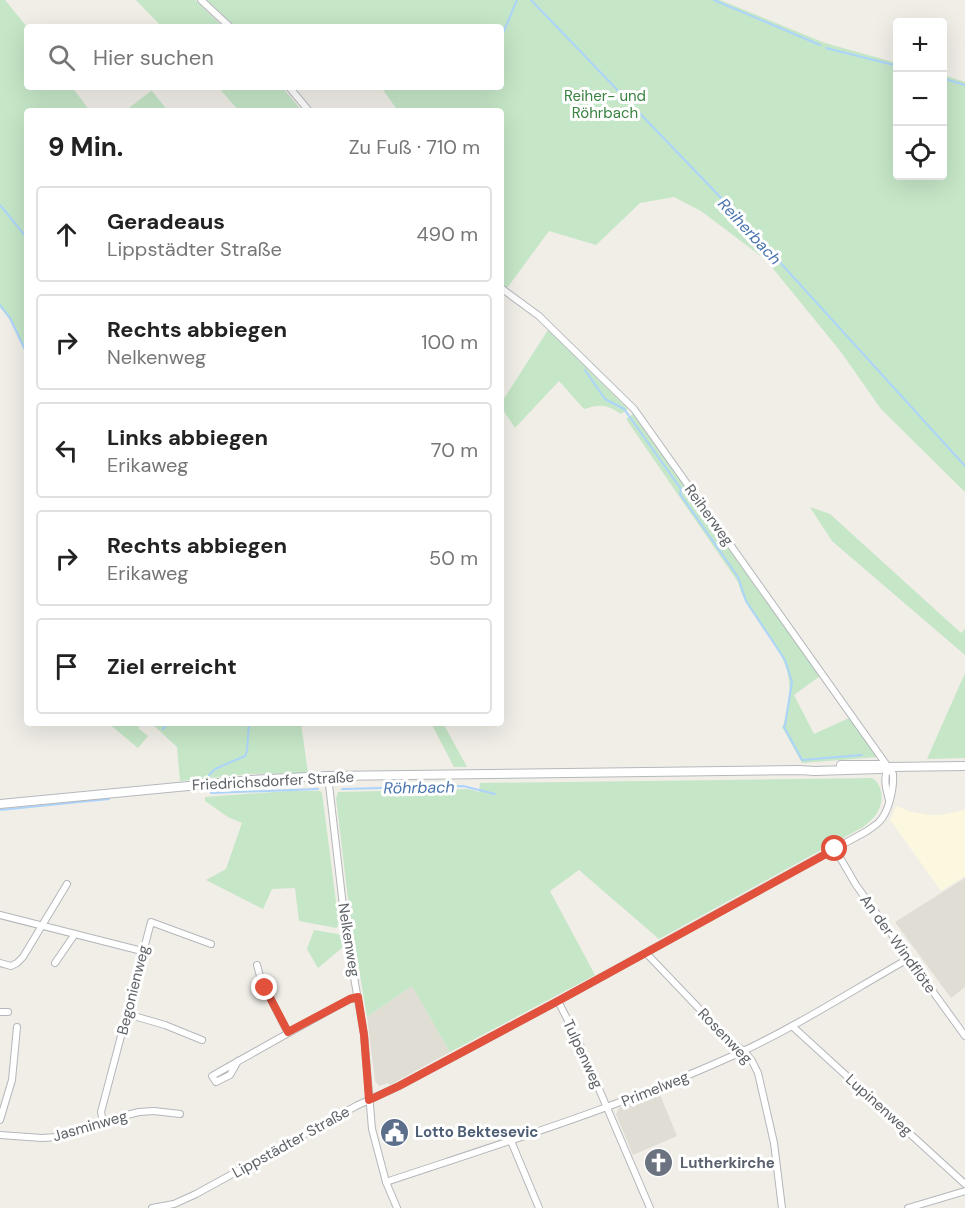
<!DOCTYPE html>
<html lang="de">
<head>
<meta charset="utf-8">
<style>
	:root { --surface:#fff; --page:#f6f6f6; --text:#222; --muted:#767676; --line:#e0e0e0 }
	body { margin:0; font-family:"DM Sans",sans-serif; background:var(--page); color:var(--text) }
	.controls { position:absolute; right:18px; top:18px; display:grid; overflow:hidden; border-radius:6px; box-shadow:0 6px 24px #0002 }
	.controls button { width:54px; height:54px; display:grid; place-items:center; padding:0; border:0; border-bottom:2px solid var(--line); background:var(--surface); color:var(--text); font:30px sans-serif }
	.stop { position:absolute; width:18px; height:18px; margin:-14px; border:4px solid #e1513c; border-radius:50%; background:#fff }
	.stop.end { background:#e1513c; border-color:#fff; box-shadow:0 2px 6px #0008 }
	.list { margin:0; padding:0; list-style:none }
	h2 { display:flex; justify-content:space-between; align-items:center; height:78px; margin:0; padding:0 24px; font-size:26px }
	h2 small { font-size:20px; font-weight:400; color:var(--muted) }
	.list li { display:grid; grid-template-columns:39px 1fr auto; gap:18px; align-items:center; box-sizing:border-box; height:96px; margin:0 12px 12px; padding:0 12px; border:2px solid var(--line); border-radius:6px }
	.list b { display:block; font-size:22px; white-space:nowrap }
	.list p { margin:0; font-size:20px; white-space:nowrap; color:var(--muted) }
	.list em { font-size:20px; font-style:normal; color:var(--muted) }
	.icon { flex:none; width:33px; height:33px; fill:none; stroke:currentColor; stroke-width:2; stroke-linecap:round; stroke-linejoin:round }
	.map { position:relative; flex:none; width:965px; height:1208px; overflow:hidden }
	.search { position:absolute; background:var(--surface); box-shadow:0 6px 24px #0002; left:24px; top:24px; width:480px; height:66px; display:flex; align-items:center; gap:15px; box-sizing:border-box; padding:0 21px; border-radius:6px; color:var(--muted); font-size:22px }
	.panel { position:absolute; background:var(--surface); box-shadow:0 6px 24px #0002; left:24px; top:108px; width:480px; height:618px; border-radius:6px }
	.map>svg:first-child { display:block }
</style>
</head>
<body>
<div class="map">
<svg width="965" height="1208" viewBox="0 0 965 1208">
	<rect width="100%" height="100%" fill="#f0eee7"/>
	<polygon fill="#fcf7df" points="896,806 912,812 930,815 940,815 965,810 965,876 941,891 890,820"/>
	<g fill="#e0ddd5">
		<polygon points="965,878 965,987 951,998 895,922"/>
		<polygon points="412,986 450,1052 390,1085 388,1083 379,1086 375,1081 367,1017"/>
		<polygon points="659,1092 677,1136 633,1155 616,1114 619,1108"/>
	</g>
	<g fill="#c5e6c7">
		<polygon points="0,0 5,0 27,27 27,87 72,87 90,111 27,111 27,351 9,319 0,307"/>
		<polygon points="136,0 195,0 223,27 162,27"/>
		<polygon points="207,0 720,0 825,43 897,63 898,176 942,176 943,75 965,82 965,492 881,409 841,352 766,260 701,211 674,197 640,203 596,245 549,231 507,288 501,283 501,111 398,111 381,87 501,87 501,27 236,27"/>
		<polygon points="218,87 282,87 302,111 239,111"/>
		<polygon points="152,91 168,111 125,111 151,91"/>
		<path d="M548,330L628,409L621,414C606,404 601,404 584,409L559,381L515,428L501,407V403Z"/>
		<path d="M633,414L820,676L794,695L814,734L849,718L878,757L802,763L782,727L784,724C786,711 791,693 789,681C785,643 747,619 738,582L626,419Z"/>
		<polygon points="810,507 830,514 961,633 965,629 965,655 832,541"/>
		<polygon points="965,673 965,758 927,759"/>
		<polygon points="108,723 142,723 138,728 148,736 138,748"/>
		<polygon points="151,723 301,723 308,773 251,774 180,781 177,747"/>
		<polygon points="431,723 443,723 467,767 454,767"/>
		<path d="M872,778C885,787 884,805 874,817C871,820 867,824 863,827L659,939L579,870L550,891L595,975L450,1052L412,986L367,1017L350,916L336,798L338,792L469,789L479,792L480,783Z"/>
		<polygon points="289,791 320,791 322,793 339,925 336,928 299,921 295,888 272,889 263,909 206,880 226,869 242,823 228,817 205,801 205,797"/>
		<polygon points="314,930 338,934 341,936 343,947 318,968 307,949"/>
	</g>
	<g fill="none" stroke-linecap="round" stroke-linejoin="round">
		<g stroke="#acd4fb" stroke-width="2">
			<polyline points="531,0 726,203 965,466"/>
			<polyline points="714,0 820,45"/>
			<polyline points="501,38 517,0"/>
			<polyline points="826,48 898,66"/>
			<polyline points="942,78 965,85"/>
			<polyline points="0,205 27,238"/>
			<polyline points="0,305 10,318 27,354"/>
			<polyline points="585,370 605,399 624,409 681,489 680,494 738,577 746,601 785,660 792,682 785,725 784,727 802,760 862,755"/>
			<polyline points="430,723 431,725"/>
			<polyline points="163,729 168,723"/>
			<polyline points="209,775 215,769 245,756 247,751 249,723"/>
			<polyline points="342,789 463,786 495,794"/>
			<polyline points="211,793 318,789"/>
			<polyline points="0,810 109,799"/>
		</g>
		<defs>
			<g id="minor">
				<polyline points="201,0 230,27"/>
				<polyline points="289,87 309,111"/>
				<path d="M888,767C883,779 886,788 889,800"/>
				<polyline points="328,776 346,932 364,1034 372,1129 386,1182 397,1208"/>
				<polyline points="835,849 856,885 965,1036"/>
				<polyline points="0,915 142,951"/>
				<polyline points="646,953 731,1042 744,1051 752,1061 758,1073 774,1143 782,1208"/>
				<polyline points="0,963 11,966 17,963 23,957 67,884"/>
				<polyline points="55,963 75,934"/>
				<polyline points="257,965 261,980 288,1033"/>
				<polyline points="558,1001 578,1040 650,1208"/>
				<polyline points="0,1012 8,1012"/>
				<polyline points="127,1014 165,1025 202,1040"/>
				<polyline points="792,1026 965,1184"/>
				<path d="M238,1061L230,1075L216,1082L212,1076C258,1050 304,1024 350,999L358,997"/>
				<polyline points="0,1120 12,1080 17,1027"/>
				<polyline points="103,1121 101,1112 151,922 211,944"/>
				<polyline points="0,1135 42,1138 57,1137 84,1129 103,1121 139,1112 154,1111 180,1114"/>
				<polyline points="511,1141 539,1208"/>
				<path d="M386,1182C506,1142 626,1105 741,1052C799,1025 853,990 908,959"/>
				<path d="M152,1208L174,1204L196,1194L356,1106L399,1086L558,1001L867,831C871,828 876,825 879,822C889,812 894,788 893,774L634,409L539,316L501,288"/>
				<polyline points="908,1208 965,1191"/>
			</g>
			<g id="secondary">
				<polyline points="841,765 882,765"/>
				<polyline points="0,804 251,780 328,776 799,770 815,771 880,769 888,767 965,766"/>
			</g>
		</defs>
		<use href="#minor" stroke="#b4b7bb" stroke-width="8"/>
		<use href="#secondary" stroke="#b5b9bd" stroke-width="10"/>
		<use href="#minor" stroke="#fff" stroke-width="6"/>
		<use href="#secondary" stroke="#fff" stroke-width="8"/>
	</g>
	<g fill="none" stroke-linecap="round" stroke-linejoin="round">
		<polyline stroke="#e1513c" stroke-width="8" points="265,988 288,1032 350,999 358,997 364,1035 369,1100 399,1086 558,1001 835,849"/>
	</g>
	<defs>
		<symbol id="civic-disc" viewBox="-11 -11 22 22"><circle r="9.5" fill="#5c6f8a" stroke="#fff"/><path d="M-.6-6.5H3V-4.5H.6V-3L4-1V1h2V6H-6V1h2V-1L-.6-3ZM-1.2 2.5V6h2.4V2.5Z" fill="#fff"/></symbol>
		<symbol id="church-disc" viewBox="-11 -11 22 22"><circle r="9.5" fill="#6b7280" stroke="#fff"/><path d="M-1.2-6h2.4v3.5h3.3v2.4h-3.3V6h-2.4V-.1h-3.3v-2.4h3.3Z" fill="#fff"/></symbol>
	</defs>
	<g fill-rule="evenodd">
		<use href="#civic-disc" x="378" y="1116" width="33" height="33"/>
		<use href="#church-disc" x="642" y="1146" width="33" height="33"/>
	</g>
	<g text-anchor="middle" stroke-width="6" stroke-linejoin="round" paint-order="stroke">
		<g font-size="15" fill="#398240" stroke="#fff">
			<text x="605" y="101">Reiher- und<tspan x="605" dy="17">Röhrbach</tspan></text>
		</g>
		<g font-size="15" fill="#5e6266" stroke="#fff">
			<text transform="translate(709 515) rotate(54)" y="5">Reiherweg</text>
			<text transform="translate(273 781) rotate(-3)" y="5">Friedrichsdorfer Straße</text>
			<text transform="translate(349 940) rotate(81)" y="5">Nelkenweg</text>
			<text transform="translate(898 944) rotate(54)" y="5">An der Windflöte</text>
			<text transform="translate(133 990) rotate(-76)" y="5">Begonienweg</text>
			<text transform="translate(725 1036) rotate(46)" y="5">Rosenweg</text>
			<text transform="translate(583 1054) rotate(65)" y="5">Tulpenweg</text>
			<text transform="translate(655 1089) rotate(-22)" y="5">Primelweg</text>
			<text transform="translate(879 1105) rotate(42)" y="5">Lupinenweg</text>
			<text transform="translate(90 1126) rotate(-16)" y="5">Jasminweg</text>
			<text transform="translate(291 1142) rotate(-29)" y="5">Lippstädter Straße</text>
		</g>
		<g font-size="15" font-weight="bold" fill="#4e5e75" stroke="#fff" text-anchor="start">
			<text x="415" y="1137">Lotto Bektesevic</text>
		</g>
		<g font-size="15" font-weight="bold" fill="#5b616d" stroke="#fff" text-anchor="start">
			<text x="680" y="1168">Lutherkirche</text>
		</g>
		<g font-size="16" font-style="italic" fill="#4874ae" stroke="#fff">
			<text transform="translate(750 231) rotate(47)" y="6">Reiherbach</text>
			<text transform="translate(419 787) rotate(-1)" y="6">Röhrbach</text>
		</g>
	</g>
</svg>
<div class="controls">
<button>+</button>
<button>−</button>
<button><svg class="icon" aria-label="locate" viewBox="0 0 24 24"><circle cx="12" cy="12" r="6"/><path d="M12 2v4M12 18v4M2 12h4M18 12h4"/></svg></button>
</div>
<div class="stop" style="left:835px;top:849px"></div>
<div class="stop end" style="left:265px;top:988px"></div>
<div class="search"><svg class="icon" aria-label="search" viewBox="0 0 24 24"><circle cx="10" cy="10" r="6"/><path d="M15 15l6 6"/></svg>Hier suchen</div>
<section class="panel">
<h2>9 Min.<small>Zu Fuß · 710 m</small></h2>
<ul class="list">
<li><svg class="icon" aria-label="ahead" viewBox="0 0 24 24"><path d="M12 20V5M6 11l6-6 6 6"/></svg><div><b>Geradeaus</b><p>Lippstädter Straße</p></div><em>490 m</em></li>
<li><svg class="icon" aria-label="right" viewBox="0 0 24 24"><path d="M7 20v-9h11M14 6l5 5-5 5"/></svg><div><b>Rechts abbiegen</b><p>Nelkenweg</p></div><em>100 m</em></li>
<li><svg class="icon" aria-label="left" viewBox="0 0 24 24"><path d="M17 20v-9H6M10 6l-5 5 5 5"/></svg><div><b>Links abbiegen</b><p>Erikaweg</p></div><em>70 m</em></li>
<li><svg class="icon" aria-label="right" viewBox="0 0 24 24"><path d="M7 20v-9h11M14 6l5 5-5 5"/></svg><div><b>Rechts abbiegen</b><p>Erikaweg</p></div><em>50 m</em></li>
<li><svg class="icon" aria-label="arrive" viewBox="0 0 24 24"><path d="M6 21V4h12l-3 4 3 4H6"/></svg><div><b>Ziel erreicht</b></div></li>
</ul>
</section>
</div>
</body>
</html>
